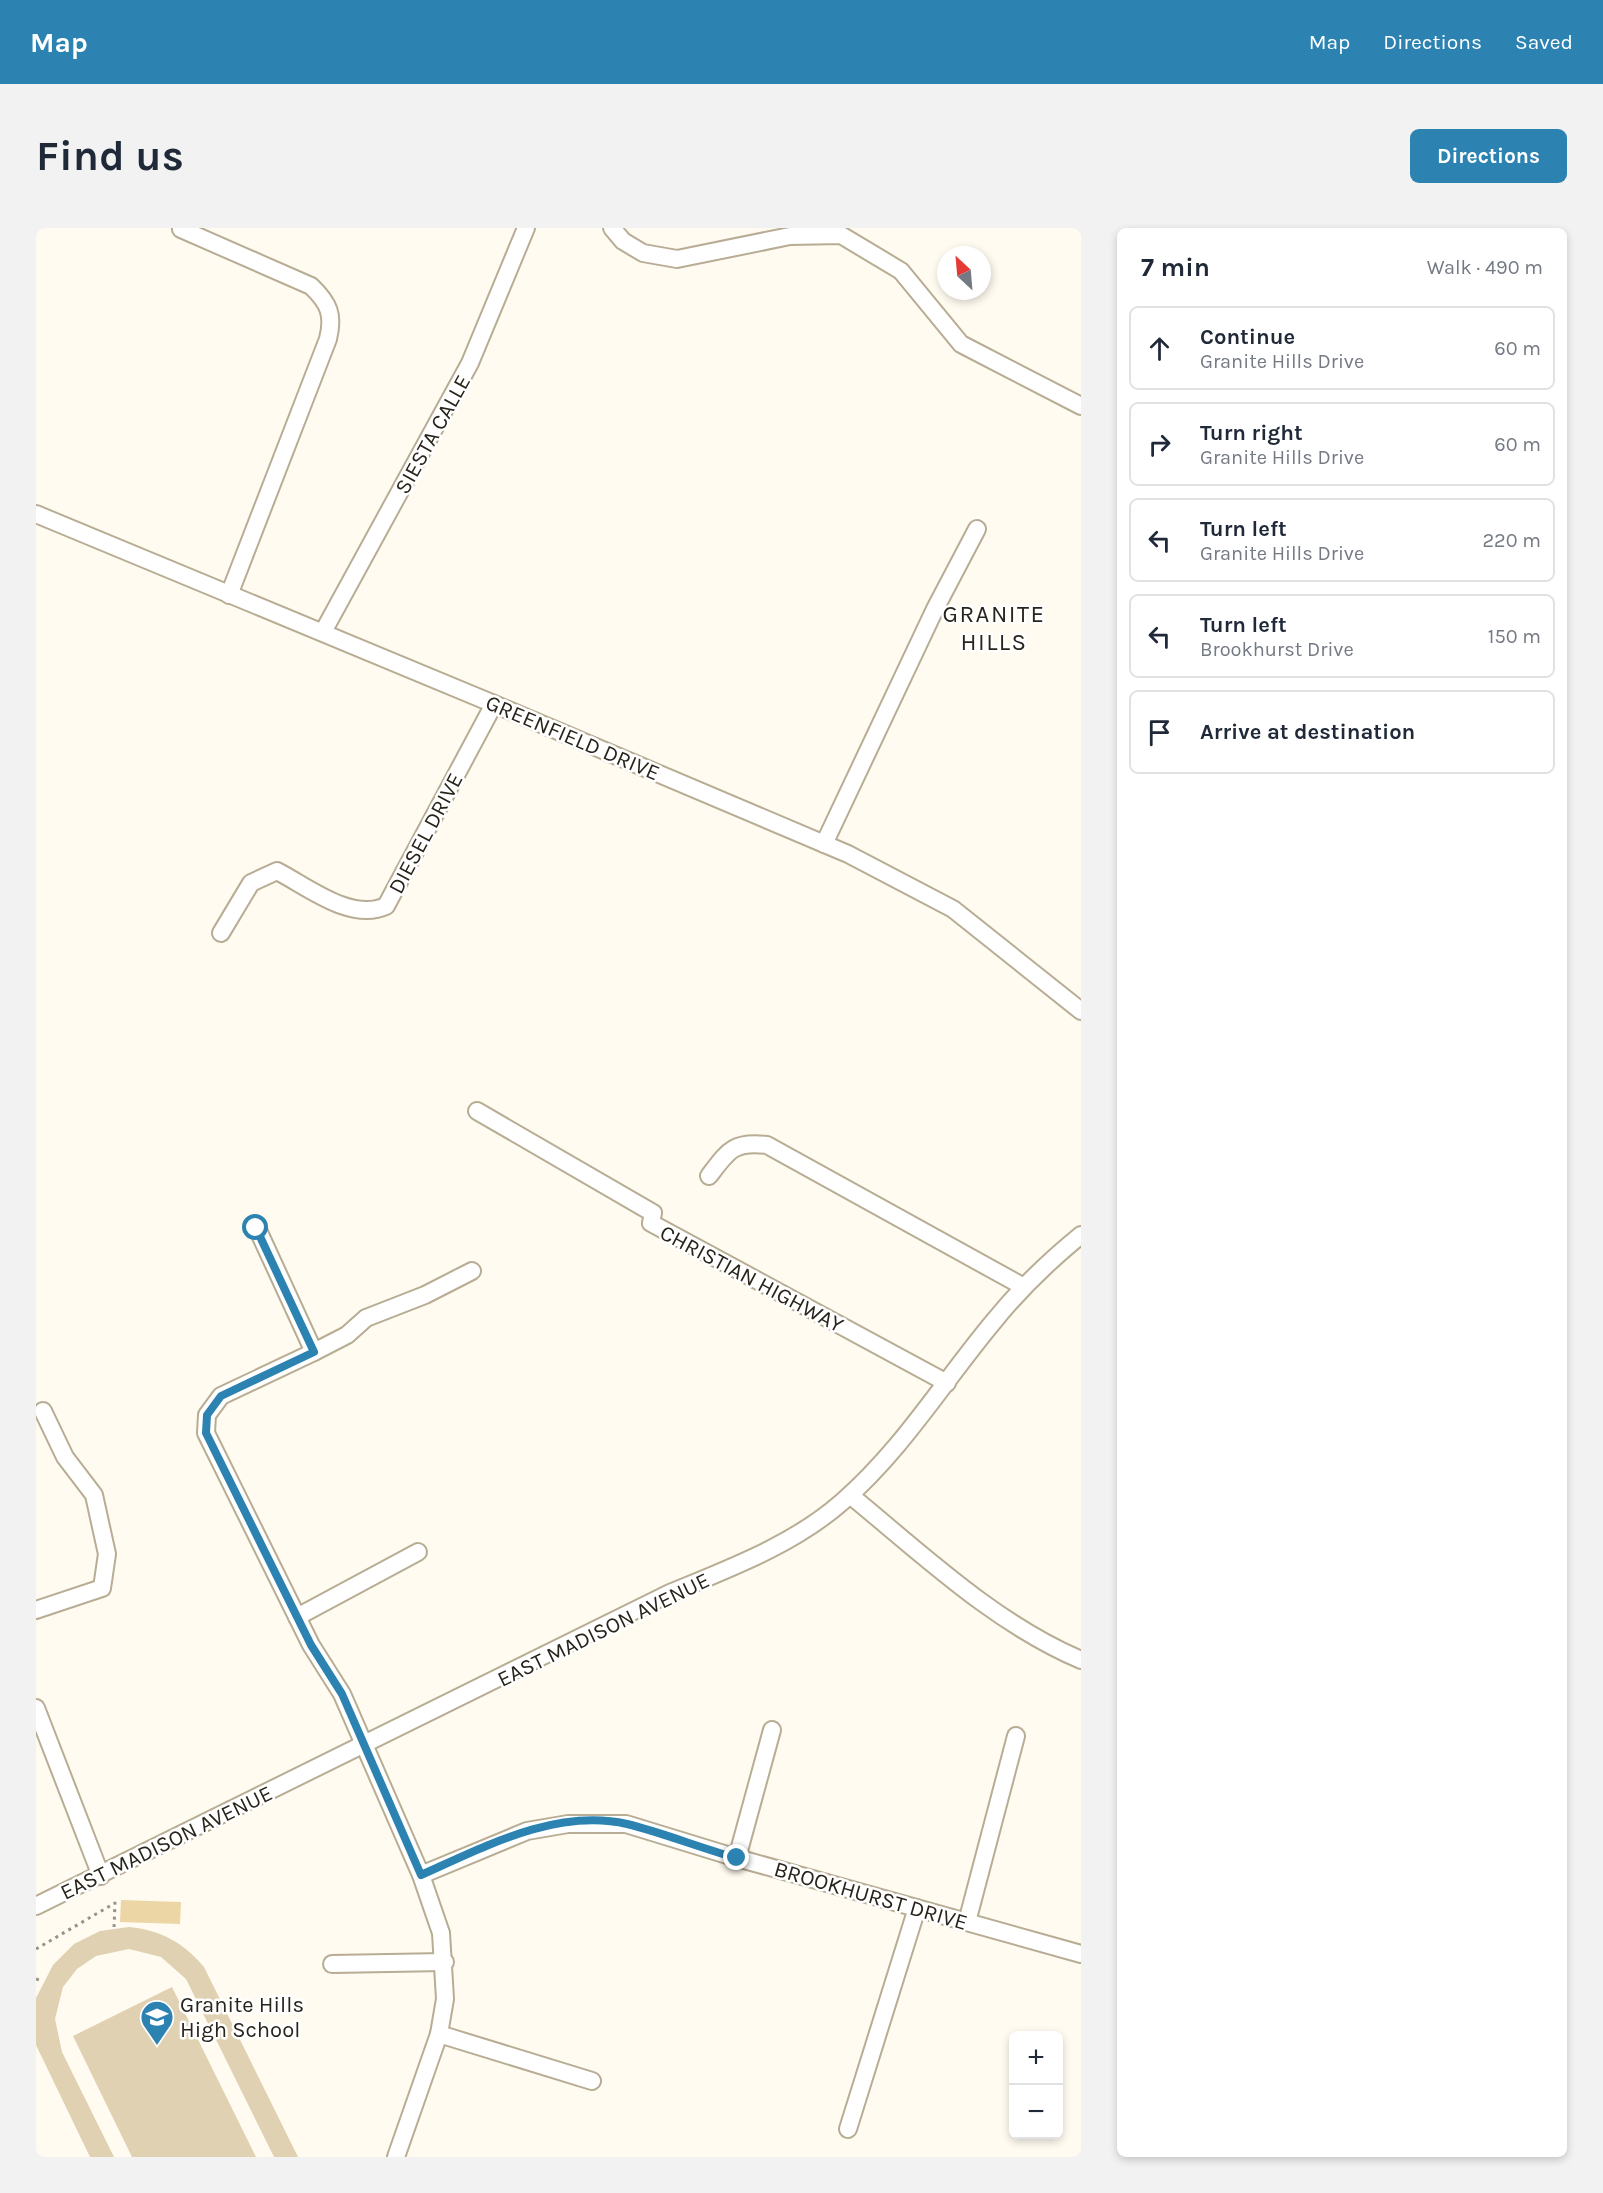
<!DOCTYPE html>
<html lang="en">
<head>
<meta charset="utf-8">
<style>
	:root { --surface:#fff; --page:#f2f2f3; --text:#1f2937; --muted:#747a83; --line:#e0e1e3; --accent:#2c83b2 }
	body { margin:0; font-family:Karla,sans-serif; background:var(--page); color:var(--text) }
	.controls { position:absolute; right:18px; bottom:18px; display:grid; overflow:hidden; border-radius:9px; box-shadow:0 3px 9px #0003 }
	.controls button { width:54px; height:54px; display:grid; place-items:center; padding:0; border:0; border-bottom:2px solid var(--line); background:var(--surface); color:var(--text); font:30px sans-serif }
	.compass { position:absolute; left:901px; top:18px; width:54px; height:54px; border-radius:50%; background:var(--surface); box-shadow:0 3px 9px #0003; rotate:334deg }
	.stop { position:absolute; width:18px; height:18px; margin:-14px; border:4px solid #2c83b2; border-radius:50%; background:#fff }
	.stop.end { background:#2c83b2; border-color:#fff; box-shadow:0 2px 6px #0008 }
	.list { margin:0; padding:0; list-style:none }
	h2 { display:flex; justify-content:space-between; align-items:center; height:78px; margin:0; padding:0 24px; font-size:26px }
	h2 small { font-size:20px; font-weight:400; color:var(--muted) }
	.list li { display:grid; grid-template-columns:39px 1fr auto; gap:18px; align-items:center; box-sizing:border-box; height:84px; margin:0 12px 12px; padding:0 12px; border:2px solid var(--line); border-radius:9px }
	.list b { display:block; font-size:22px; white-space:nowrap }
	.list p { margin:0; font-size:20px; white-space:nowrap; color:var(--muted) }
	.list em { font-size:20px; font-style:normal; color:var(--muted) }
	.icon { flex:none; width:33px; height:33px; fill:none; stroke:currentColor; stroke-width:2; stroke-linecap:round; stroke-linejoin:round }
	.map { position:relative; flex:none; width:1045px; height:1929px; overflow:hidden; border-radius:9px }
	header { display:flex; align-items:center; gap:36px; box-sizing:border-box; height:84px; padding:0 30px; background:var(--accent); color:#fff }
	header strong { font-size:28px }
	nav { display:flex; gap:33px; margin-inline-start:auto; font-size:21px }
	.intro { display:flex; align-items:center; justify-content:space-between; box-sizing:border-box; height:144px; padding:0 36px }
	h1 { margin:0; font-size:42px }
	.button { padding:15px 27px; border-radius:9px; background:var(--accent); color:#fff; font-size:21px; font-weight:700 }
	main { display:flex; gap:36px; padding:0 36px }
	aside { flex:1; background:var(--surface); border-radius:9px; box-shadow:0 3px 9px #0003 }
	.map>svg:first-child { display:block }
</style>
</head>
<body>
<header>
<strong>Map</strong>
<nav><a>Map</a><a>Directions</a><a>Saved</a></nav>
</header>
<div class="intro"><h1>Find us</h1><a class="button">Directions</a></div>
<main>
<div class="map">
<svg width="1045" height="1929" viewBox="0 0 1045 1929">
	<rect width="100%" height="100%" fill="#fffbf0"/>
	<g fill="#dfd1b1">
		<path d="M93,1699C125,1702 148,1715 168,1739L262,1929H238L150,1751L125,1729L93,1721L60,1728L41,1741L27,1759L19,1791L26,1824L78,1929H54L0,1817V1770L17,1737L38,1716L64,1703Z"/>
		<polygon points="136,1759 220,1929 96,1929 37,1808"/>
	</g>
	<polygon fill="#ecd6a5" points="85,1672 145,1674 144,1696 84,1694"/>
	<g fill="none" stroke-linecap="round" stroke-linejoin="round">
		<defs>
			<g id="minor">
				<polyline points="576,0 587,13 607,25 641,31 754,8 805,7 865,43 925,116 1045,178"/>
				<path d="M145,1L275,58C293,75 298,87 292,111L193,367"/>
				<polyline points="0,286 458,476 812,626 917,681 1045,783"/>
				<polyline points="287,404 434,135 490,0"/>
				<polyline points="788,616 899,381 941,301"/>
				<path d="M185,705L215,655L241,643C272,659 315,694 350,678L458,476"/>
				<polyline points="441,883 617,985 615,995 911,1155"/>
				<path d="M673,948C692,923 697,913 731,917L988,1059"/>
				<polyline points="221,1000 278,1124 185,1168 171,1187 170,1205 275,1417 306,1466 385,1647 405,1705 409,1771 403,1806 360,1929"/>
				<polyline points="278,1124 311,1107 330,1090 389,1067 436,1043"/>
				<path d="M814,1267C886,1326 958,1395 1045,1432"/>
				<polyline points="0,1382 66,1360 71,1326 58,1267 29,1229 7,1183"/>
				<polyline points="261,1389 382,1324"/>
				<polyline points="0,1480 65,1648"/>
				<polyline points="701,1630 736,1502"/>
				<polyline points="385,1647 491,1603 532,1596 590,1596 701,1630 1045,1726"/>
				<path d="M0,1678L634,1365C694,1340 757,1317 806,1274C867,1221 907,1154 958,1093C984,1061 1013,1033 1045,1007"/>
				<polyline points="931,1694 980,1508"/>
				<polyline points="296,1736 409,1734"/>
				<polyline points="403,1806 556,1853"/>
				<polyline points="812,1901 881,1680"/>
			</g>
		</defs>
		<use href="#minor" stroke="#b8ad94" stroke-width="20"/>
		<g stroke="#969288" stroke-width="3" stroke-dasharray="3 4.5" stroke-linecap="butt">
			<polyline points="0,1721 79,1675 78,1700"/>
			<polyline points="0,1751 7,1753"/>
		</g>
		<use href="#minor" stroke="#fff" stroke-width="16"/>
	</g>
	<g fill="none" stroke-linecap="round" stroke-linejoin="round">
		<path stroke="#2c83b2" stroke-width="8" d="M220,1000L278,1124L185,1168L171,1187L170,1205L275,1417L306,1466L385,1647C448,1619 520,1580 591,1596C628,1605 664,1620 701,1630"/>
	</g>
	<defs>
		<symbol id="school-pin" viewBox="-11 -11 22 30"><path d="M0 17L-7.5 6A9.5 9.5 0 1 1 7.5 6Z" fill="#2c83b2" stroke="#fff"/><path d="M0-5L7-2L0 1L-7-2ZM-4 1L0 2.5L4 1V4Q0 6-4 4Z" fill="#fff"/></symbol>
	</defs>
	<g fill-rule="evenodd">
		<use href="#school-pin" x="102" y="1770" width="38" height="52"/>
	</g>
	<g text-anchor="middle" stroke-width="5" stroke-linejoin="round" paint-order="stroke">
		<g font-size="22" fill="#29241b" stroke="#fff">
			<text transform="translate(396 206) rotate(-61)" y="8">SIESTA CALLE</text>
			<text transform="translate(537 509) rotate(23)" y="8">GREENFIELD DRIVE</text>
			<text transform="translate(389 605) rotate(-62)" y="8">DIESEL DRIVE</text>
			<text transform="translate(716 1050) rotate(28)" y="8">CHRISTIAN HIGHWAY</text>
			<text transform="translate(567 1401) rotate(-26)" y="8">EAST MADISON AVENUE</text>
			<text transform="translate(130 1614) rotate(-26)" y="8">EAST MADISON AVENUE</text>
			<text transform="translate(835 1667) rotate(16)" y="8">BROOKHURST DRIVE</text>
		</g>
		<g font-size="22" fill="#29241b" stroke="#fff" text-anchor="start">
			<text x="144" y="1784">Granite Hills<tspan x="144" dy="25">High School</tspan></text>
		</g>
		<g font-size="24" letter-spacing="1.5" fill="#29241b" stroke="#fff">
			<text x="958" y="394">GRANITE<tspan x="958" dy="28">HILLS</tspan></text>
		</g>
	</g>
</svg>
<div class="controls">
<button>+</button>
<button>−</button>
</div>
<svg class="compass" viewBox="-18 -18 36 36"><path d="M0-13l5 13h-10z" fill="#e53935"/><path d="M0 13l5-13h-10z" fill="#747a83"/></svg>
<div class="stop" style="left:220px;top:1000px"></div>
<div class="stop end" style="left:701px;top:1630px"></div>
</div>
<aside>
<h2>7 min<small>Walk · 490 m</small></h2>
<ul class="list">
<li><svg class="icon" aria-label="ahead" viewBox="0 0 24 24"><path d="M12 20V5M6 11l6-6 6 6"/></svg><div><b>Continue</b><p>Granite Hills Drive</p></div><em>60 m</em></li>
<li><svg class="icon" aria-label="right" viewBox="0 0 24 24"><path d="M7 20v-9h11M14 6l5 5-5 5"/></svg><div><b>Turn right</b><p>Granite Hills Drive</p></div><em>60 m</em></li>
<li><svg class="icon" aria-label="left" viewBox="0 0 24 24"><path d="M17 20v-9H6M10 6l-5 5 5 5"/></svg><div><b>Turn left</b><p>Granite Hills Drive</p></div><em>220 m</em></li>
<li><svg class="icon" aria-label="left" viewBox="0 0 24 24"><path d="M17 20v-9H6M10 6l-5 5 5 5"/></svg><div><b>Turn left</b><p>Brookhurst Drive</p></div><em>150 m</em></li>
<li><svg class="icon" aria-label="arrive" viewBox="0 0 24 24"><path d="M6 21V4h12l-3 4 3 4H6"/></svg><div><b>Arrive at destination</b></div></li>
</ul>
</aside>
</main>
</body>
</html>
